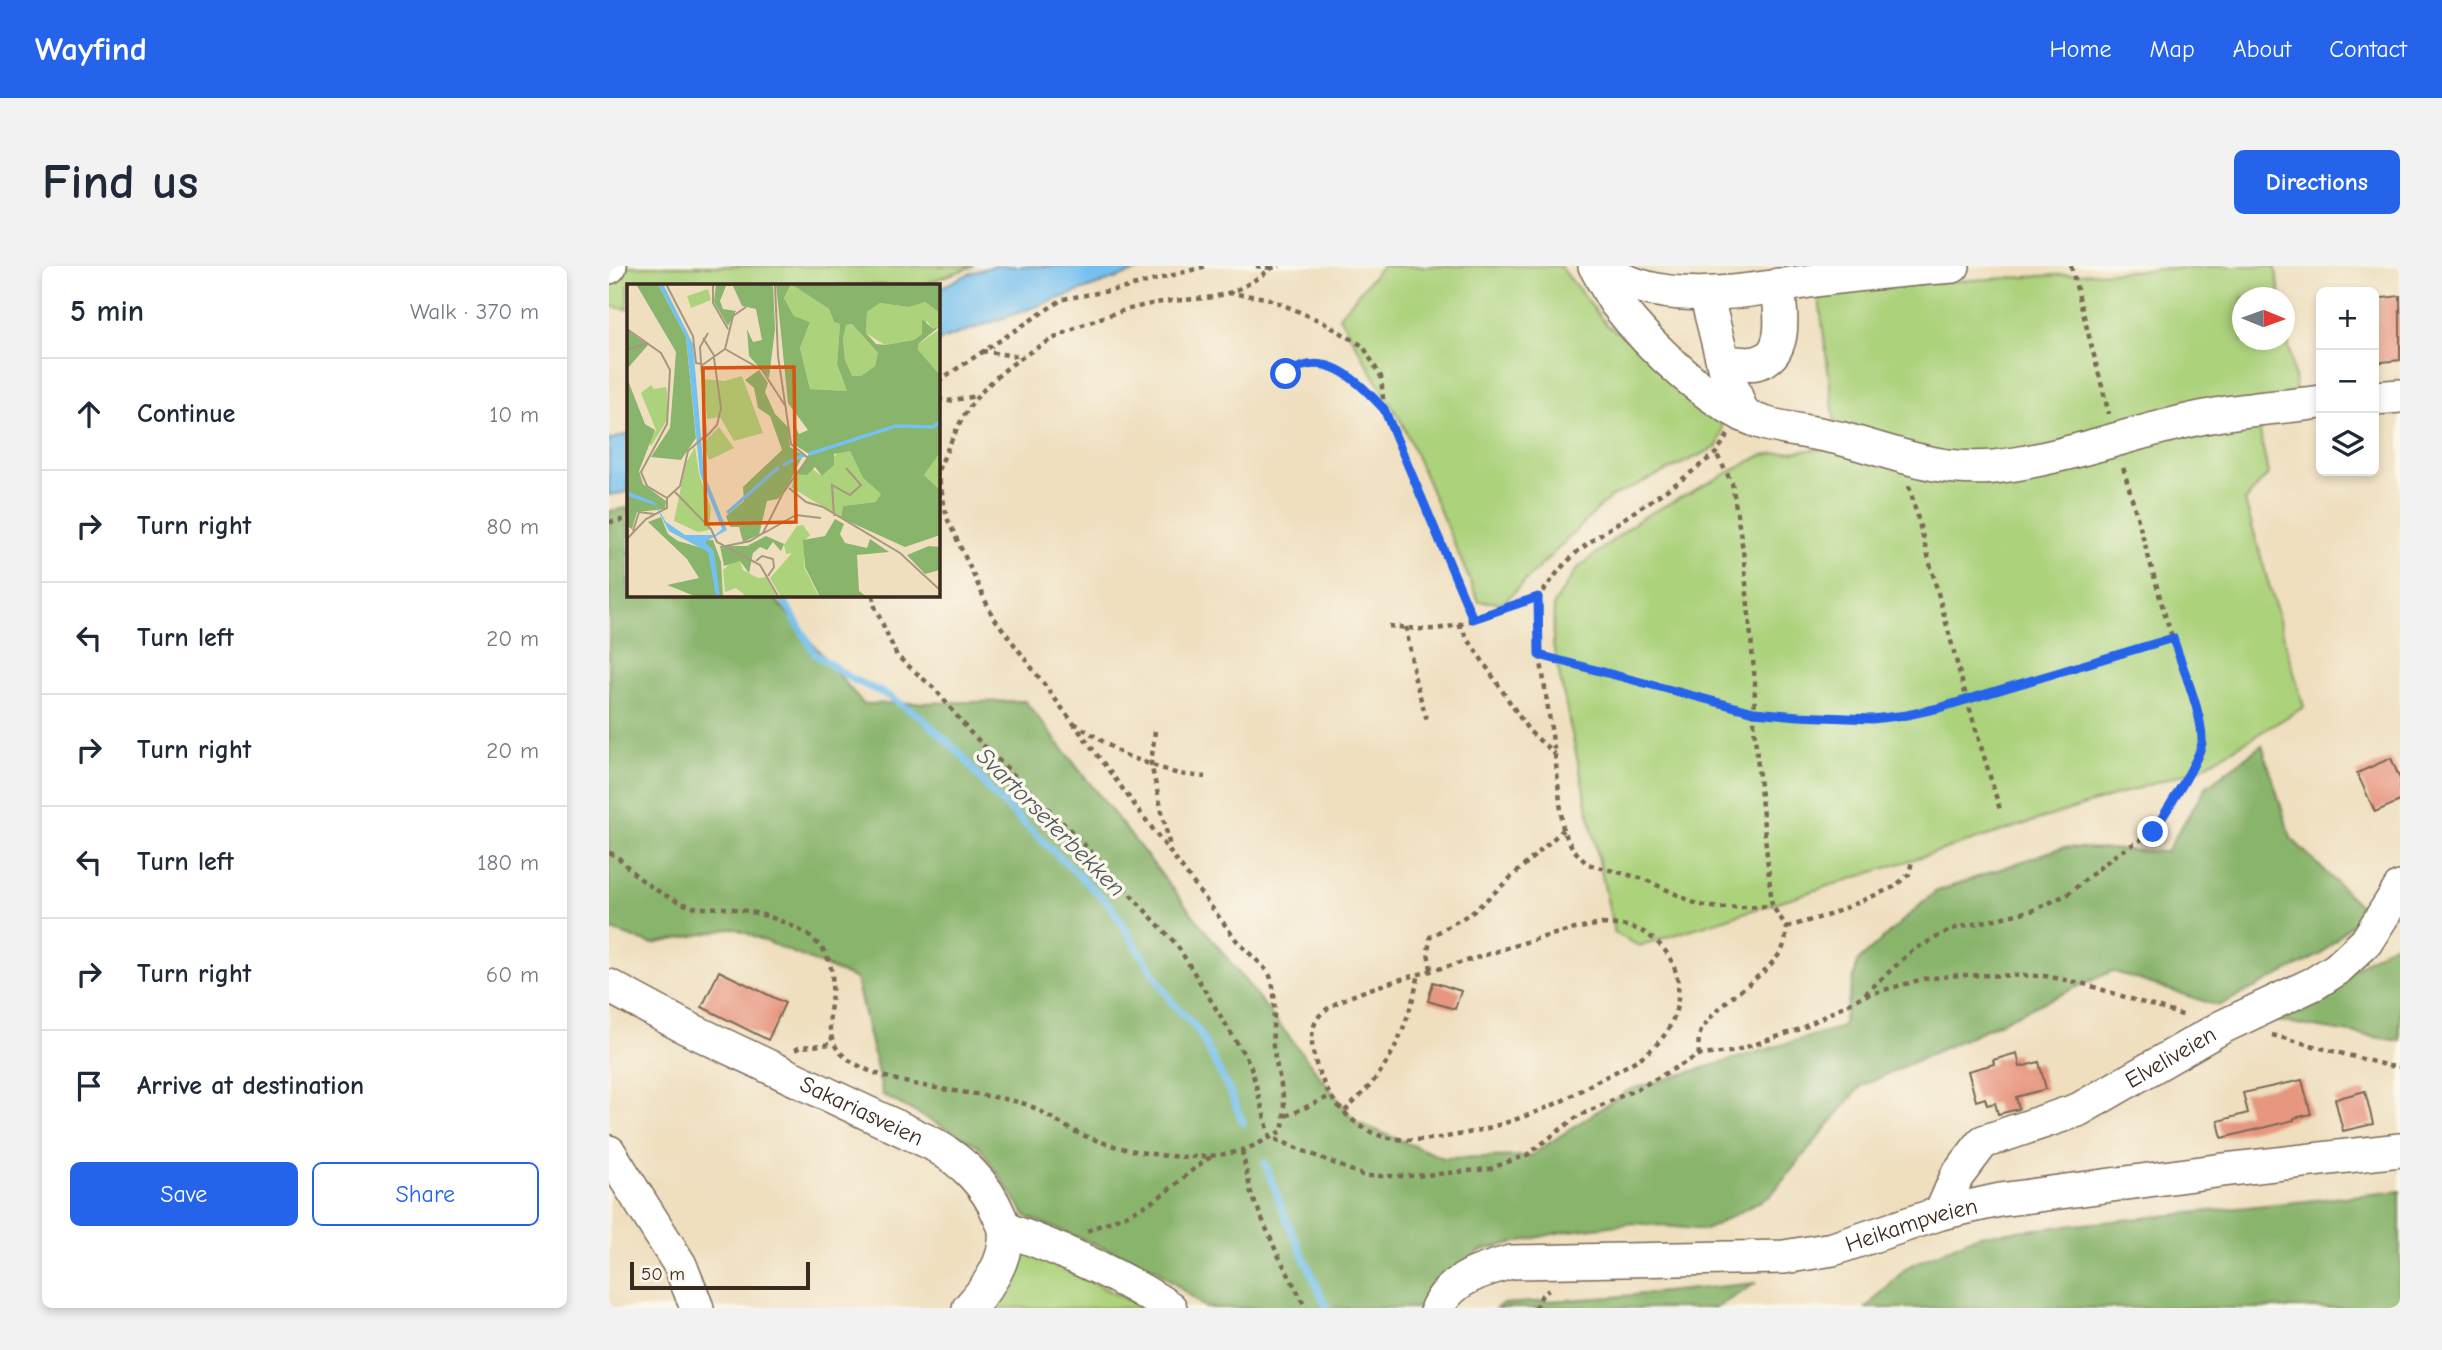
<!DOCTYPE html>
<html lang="en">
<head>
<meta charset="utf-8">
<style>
	:root { --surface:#fff; --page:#f2f2f3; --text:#1f2937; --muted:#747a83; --line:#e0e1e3; --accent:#2563eb }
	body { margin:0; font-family:"Comic Neue",sans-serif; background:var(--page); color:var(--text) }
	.controls { position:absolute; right:21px; top:21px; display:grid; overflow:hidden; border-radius:10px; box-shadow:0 4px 10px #0003 }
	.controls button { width:63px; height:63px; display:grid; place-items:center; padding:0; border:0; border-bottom:2px solid var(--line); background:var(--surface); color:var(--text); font:35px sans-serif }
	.compass { position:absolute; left:1623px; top:21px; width:63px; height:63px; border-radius:50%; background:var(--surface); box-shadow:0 4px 10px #0003; rotate:91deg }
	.scale { position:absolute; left:21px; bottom:18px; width:180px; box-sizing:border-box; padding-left:7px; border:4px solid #3b2a1e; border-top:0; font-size:19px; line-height:24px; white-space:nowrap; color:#3b2a1e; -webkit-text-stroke:5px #fbf7ec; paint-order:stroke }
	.stop { position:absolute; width:21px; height:21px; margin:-16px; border:5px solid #2563eb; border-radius:50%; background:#fff }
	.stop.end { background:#2563eb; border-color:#fff; box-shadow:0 2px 7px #0008 }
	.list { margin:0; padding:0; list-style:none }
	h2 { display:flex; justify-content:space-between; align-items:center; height:91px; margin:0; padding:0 28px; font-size:30px }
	h2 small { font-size:23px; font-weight:400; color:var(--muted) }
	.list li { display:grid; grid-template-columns:46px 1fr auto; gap:21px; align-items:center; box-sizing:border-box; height:112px; padding:0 28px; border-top:2px solid var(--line) }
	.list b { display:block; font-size:26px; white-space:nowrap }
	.list em { font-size:23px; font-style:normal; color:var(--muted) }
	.actions { display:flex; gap:14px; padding:21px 28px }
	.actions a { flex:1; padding:16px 0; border:2px solid var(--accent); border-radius:10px; text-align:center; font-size:24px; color:var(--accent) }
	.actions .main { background:var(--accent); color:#fff }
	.icon { flex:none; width:38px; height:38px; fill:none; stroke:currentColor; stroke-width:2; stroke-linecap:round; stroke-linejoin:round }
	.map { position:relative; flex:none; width:1791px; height:1042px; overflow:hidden; border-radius:10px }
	header { display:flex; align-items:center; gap:42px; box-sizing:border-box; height:98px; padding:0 35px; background:var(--accent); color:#fff }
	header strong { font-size:33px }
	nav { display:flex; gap:38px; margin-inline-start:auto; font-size:24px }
	.intro { display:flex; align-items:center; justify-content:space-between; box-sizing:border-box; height:168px; padding:0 42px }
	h1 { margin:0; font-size:49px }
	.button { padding:18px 32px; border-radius:10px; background:var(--accent); color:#fff; font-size:24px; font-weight:700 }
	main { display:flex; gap:42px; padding:0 42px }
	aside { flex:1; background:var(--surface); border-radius:10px; box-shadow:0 4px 10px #0003 }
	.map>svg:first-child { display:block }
</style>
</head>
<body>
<header>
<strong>Wayfind</strong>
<nav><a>Home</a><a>Map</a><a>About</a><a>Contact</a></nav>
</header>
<div class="intro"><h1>Find us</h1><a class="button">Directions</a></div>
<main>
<aside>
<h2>5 min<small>Walk · 370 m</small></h2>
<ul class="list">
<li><svg class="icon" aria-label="ahead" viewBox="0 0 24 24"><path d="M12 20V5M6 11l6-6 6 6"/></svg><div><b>Continue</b></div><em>10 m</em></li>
<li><svg class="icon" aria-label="right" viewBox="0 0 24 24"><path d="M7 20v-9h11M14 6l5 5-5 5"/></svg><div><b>Turn right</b></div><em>80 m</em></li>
<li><svg class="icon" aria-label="left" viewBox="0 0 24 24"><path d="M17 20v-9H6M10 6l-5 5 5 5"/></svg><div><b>Turn left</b></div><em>20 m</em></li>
<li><svg class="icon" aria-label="right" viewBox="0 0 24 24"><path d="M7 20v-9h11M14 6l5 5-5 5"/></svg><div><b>Turn right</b></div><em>20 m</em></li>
<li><svg class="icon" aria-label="left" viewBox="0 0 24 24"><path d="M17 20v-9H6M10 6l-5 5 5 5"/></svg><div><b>Turn left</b></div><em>180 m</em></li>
<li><svg class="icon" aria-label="right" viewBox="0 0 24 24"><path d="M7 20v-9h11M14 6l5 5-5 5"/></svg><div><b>Turn right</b></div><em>60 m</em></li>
<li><svg class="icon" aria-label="arrive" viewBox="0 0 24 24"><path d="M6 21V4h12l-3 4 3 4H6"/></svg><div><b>Arrive at destination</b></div></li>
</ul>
<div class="actions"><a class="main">Save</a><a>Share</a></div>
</aside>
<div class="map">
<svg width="1791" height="1042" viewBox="0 0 1791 1042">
	<rect width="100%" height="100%" fill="#fbf7ec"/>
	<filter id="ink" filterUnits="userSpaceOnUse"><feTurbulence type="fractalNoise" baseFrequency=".0143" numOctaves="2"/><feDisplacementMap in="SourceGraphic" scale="14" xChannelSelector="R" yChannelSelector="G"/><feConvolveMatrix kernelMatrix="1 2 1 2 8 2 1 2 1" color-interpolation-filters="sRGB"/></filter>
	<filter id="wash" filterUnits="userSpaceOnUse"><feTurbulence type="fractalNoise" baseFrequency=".00686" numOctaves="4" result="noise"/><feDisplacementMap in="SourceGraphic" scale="28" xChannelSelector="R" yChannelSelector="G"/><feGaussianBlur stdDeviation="1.57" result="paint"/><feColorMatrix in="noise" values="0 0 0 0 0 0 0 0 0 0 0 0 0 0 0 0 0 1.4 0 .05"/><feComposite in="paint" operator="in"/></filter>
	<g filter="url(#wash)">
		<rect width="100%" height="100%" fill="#efdfbf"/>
		<g fill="#acd27c" stroke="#747e4d" stroke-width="2">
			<polygon points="0,0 365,0 312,19 19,19 19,43 0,40"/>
			<polygon points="773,0 951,0 998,59 1095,129 1112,148 1113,166 1108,181 1000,232 895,336 870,336 794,159 730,50"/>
			<polygon points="1611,0 1666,0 1672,31 1633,32 1633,74 1675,74 1676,56 1687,124 1649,156 1659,208 1636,235 1695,441 1590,503 1030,680 1005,666 944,379 945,338 968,303 1032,252 1153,189 1229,181 1210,32 1237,21"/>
			<polygon points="411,982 536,1042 370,1042"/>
		</g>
		<g fill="#89b46c" stroke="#626f45" stroke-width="2">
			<polygon points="19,242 19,329 163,329 254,438 416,435 747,856 834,892 921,890 1020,824 1233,761 1249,695 1326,626 1454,581 1557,586 1597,521 1653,479 1682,572 1756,645 1711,689 1609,740 1503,705 1252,820 1161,930 1097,964 1025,957 953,966 873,984 829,1016 817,1042 597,1042 545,1002 418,951 370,880 274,829 247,713 125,662 43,678 0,663 0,245"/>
			<polygon points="1791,674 1791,775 1662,754"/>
			<polygon points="1791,925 1791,1042 1257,1042 1298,1001 1370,969"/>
			<polygon points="1147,1017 1107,1042 887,1042 893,1038 1004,1031"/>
		</g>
		<g fill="#74c0ee" stroke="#587586" stroke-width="2">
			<polygon points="384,0 542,0 329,75 329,23 359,8"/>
			<polygon points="19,168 19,226 0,229 0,174"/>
		</g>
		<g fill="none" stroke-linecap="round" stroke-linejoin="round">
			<g stroke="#74c0ee" stroke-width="7">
				<polyline points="172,329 206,388 243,413 280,430 312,451 352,488 382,526 501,639 562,735 589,764 621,826 634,857"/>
				<polyline points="656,897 676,950 718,1042"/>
			</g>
		</g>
		<g id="blocks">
			<g fill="#e7967f">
				<polygon points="1791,30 1791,94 1765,97 1765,33"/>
				<polygon points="1782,492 1791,513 1791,535 1766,546 1748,507"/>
				<polygon points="110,705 176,737 159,774 93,741"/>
				<polygon points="824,716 852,725 846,743 819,735"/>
				<polygon points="1408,787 1411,801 1430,796 1437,823 1407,831 1410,843 1389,848 1386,837 1378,839 1376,832 1367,835 1359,805 1385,798 1384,794"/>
				<polygon points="1693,814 1702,848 1685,852 1685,854 1613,872 1609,855 1639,847 1634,827"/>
				<polygon points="1756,825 1764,858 1734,865 1726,833"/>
			</g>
		</g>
	</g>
	<g filter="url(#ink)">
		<use href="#blocks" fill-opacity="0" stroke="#7a6956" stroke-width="2"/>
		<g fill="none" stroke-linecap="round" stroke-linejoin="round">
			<defs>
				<g id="minor">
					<path d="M986,0C993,12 999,25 1007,37C1040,80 1104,143 1158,158C1185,165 1214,167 1241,175C1291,189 1332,206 1385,201C1462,192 1532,162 1607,149C1642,142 1677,141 1712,136"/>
					<path d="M989,0C1056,47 1147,22 1222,12C1263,7 1303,3 1344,0"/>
					<polyline points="0,1 1,0"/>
					<polyline points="1097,28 1114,96 1134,149"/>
					<path d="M1114,96C1124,96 1137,99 1147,97C1181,90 1171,43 1169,19"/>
					<polyline points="1765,132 1791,130"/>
					<path id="s1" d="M0,720L76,761L324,878C354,896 376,916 390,949C392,954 395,959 396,964C399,994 379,1021 360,1042"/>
					<polyline points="0,886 71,999 88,1042"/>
					<path id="s2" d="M1332,947L1348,910L1374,876L1469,844L1613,761L1706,717L1728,703L1757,676L1791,622"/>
					<path d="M396,963C452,983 511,1009 561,1042"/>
					<path id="s3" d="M828,1042C842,1013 873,1004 902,996L1175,991L1224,983L1332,947L1391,934L1614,904L1791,884"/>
				</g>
			</defs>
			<use href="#minor" stroke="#7a6956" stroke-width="36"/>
			<g stroke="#7a6956" stroke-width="4.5" stroke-dasharray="5 5" stroke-linecap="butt">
				<polyline points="647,0 662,2"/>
				<polyline points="1462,0 1500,148"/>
				<polyline points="619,27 658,32 714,56 754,80 772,111 775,143 864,353"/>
				<polyline points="373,85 412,91"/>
				<polyline points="329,115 454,33 516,22 598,0"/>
				<path d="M668,125C700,69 744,110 775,142"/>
				<polyline points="329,133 339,135 368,130"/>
				<polyline points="1119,169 1107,187 1071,215 992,268 969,285 951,303 930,331 931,389 946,489 954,564 964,583 978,598 1035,613 1090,639 1111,642 1163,640"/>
				<path d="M329,204C341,179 351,150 370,129C412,80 490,46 553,36C576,33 600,34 622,26C637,21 650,11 663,2L671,0"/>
				<polyline points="1300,220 1358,434 1392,547"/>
				<polyline points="0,256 19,253"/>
				<polyline points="264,329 266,341 288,390 327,424 360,465 469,572 568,679 641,798 661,871 756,910 807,910 880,903 918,889 969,850 1030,822 1090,789 1121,786 1150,777 1191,763 1254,730 1314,713 1352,709 1436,710 1472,717 1576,750"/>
				<polyline points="849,358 920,465 946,488"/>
				<path d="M780,360C794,361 810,364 824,363C861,361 894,337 930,331"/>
				<polyline points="797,361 806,413 819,458"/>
				<polyline points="931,389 1145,446 1189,451 1263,453 1299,449 1330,441 1564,372"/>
				<polyline points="465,457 515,489 569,508 596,511"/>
				<polyline points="546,465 542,498 561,581"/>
				<path d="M0,587C12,590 18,603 28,610C43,623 65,635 84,641C93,643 105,641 115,642C146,644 196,658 215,685C238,721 203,763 235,790C277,824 362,823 413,837C433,843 451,859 469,867C517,888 579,898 630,885C645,881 660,872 673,865C680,835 668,810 664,780C662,757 670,733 661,710C656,700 636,684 628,675L383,349L338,252L329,208"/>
				<path d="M993,658C1010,659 1025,659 1039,669C1078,694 1078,748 1047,779C1034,793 1006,806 988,815C972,824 955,835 937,842C894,860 818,883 772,870C752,864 730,845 720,827C708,807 693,768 712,748C736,724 826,705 861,694C904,680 948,665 993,658Z"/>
				<polyline points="1178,661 1220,649 1285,621 1300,608 1303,595"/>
				<polyline points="822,703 819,687 821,671 864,646 954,564"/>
				<polyline points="1256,728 1304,684 1343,663 1425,644 1459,628 1505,590 1544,566 1569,526 1593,479 1590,454 1556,349 1514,201"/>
				<polyline points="1663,769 1780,800 1791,801"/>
				<polyline points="186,784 192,781 224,778"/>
				<path d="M1090,789C1089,781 1089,770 1093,763C1112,732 1150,717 1171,687C1176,680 1177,670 1178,661L1163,640L1145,461L1146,416L1134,284L1123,217L1107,187"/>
				<path d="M736,845C747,834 760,822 769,809C791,779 802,744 810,708"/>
				<polyline points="677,850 722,830"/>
				<polyline points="633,885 642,927 667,985 697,1042"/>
				<path d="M478,965C505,953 535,944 558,925C573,914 585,901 602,891"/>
				<polyline points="926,1042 933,1029 940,1024"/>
			</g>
			<use href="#minor" stroke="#fff" stroke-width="33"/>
		</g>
	</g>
	<g fill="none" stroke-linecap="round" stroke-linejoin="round" filter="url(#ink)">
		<path stroke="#2563eb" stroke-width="9" d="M677,108C718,81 748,115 775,143L864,353L929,331L930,389L1145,446L1189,450L1263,453L1298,449L1330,442L1564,372C1573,401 1594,448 1593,476C1592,493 1554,550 1544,566"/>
	</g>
	<g text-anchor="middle" stroke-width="7" stroke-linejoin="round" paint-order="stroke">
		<g font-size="23" fill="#3b2a1e" stroke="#fbf7ec">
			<text dy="8" stroke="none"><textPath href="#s2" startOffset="290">Elveliveien</textPath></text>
			<text dy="8" stroke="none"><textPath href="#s1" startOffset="282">Sakariasveien</textPath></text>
			<text dy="8" stroke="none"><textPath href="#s3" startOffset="495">Heikampveien</textPath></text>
		</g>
		<g font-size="24" font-style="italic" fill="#4c575c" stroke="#fbf7ec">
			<text transform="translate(442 556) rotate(45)" y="8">Svartorseterbekken</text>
		</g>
	</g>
	<g transform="translate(18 18)">
		<rect width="313" height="313" fill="#efdfbf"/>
		<path d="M164,0L202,25L207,38L213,40L210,80L220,107L183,105L173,64L183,38L167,32L157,14ZM81,5L84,16L64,24L60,12ZM298,18L313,29V42L306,46L300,37L295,50L285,56L258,61L239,49L240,28L253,19L282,23ZM225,40L251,69L248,82L234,92L225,93L218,76L216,55L219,41ZM313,45V91L291,67V60ZM115,92L136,149L107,157L93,133L80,135L76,95L97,97ZM24,101L27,105L39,103L40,108V136L24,162L22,157L29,146L14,109ZM92,143L107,164L82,176L76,159ZM68,163L72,190L84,224L82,246L71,248L47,237L59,179ZM213,166L223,167L236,194L254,210L250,218L216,222L214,234L164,203L170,190L184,184L195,192L207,181L204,176ZM313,169V206L297,191ZM176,241L183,251L177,257V283L192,313H154L143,294L165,269L159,270L157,261L170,242ZM106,277H113L116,286L131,294L139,293L150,313H120L109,304L98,308L96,286Z" fill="#acd27c"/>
		<path d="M9,0H31L59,53L69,154L54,176L24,173L43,144L49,68ZM89,0H146L148,45L142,94L122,72L120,45L126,58L135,56L129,25L115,22L106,2H99L93,17L96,25L109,27L101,42L87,18ZM149,0H313V29L298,18L282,23L253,19L240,28L239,49L249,60L258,61L286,56L295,50V35L306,45L313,42L291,60V66L313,91V169L297,191L313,206V251L278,263L214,234L216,222L249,218L254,210L236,194L223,167L207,170V181L195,192L188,183L180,191L170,190L182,170L168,161L166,139L172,150L181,146L161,119ZM164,0L202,25L207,38L213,40L210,80L220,107L183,105L173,64L183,38L167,32L157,14ZM225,40L251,69L248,82L234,92H225L218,76L216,55L219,41ZM0,46L21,61L0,85ZM132,86L141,99L138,108L148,130L161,143L163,163L176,171L161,202L151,215L140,217L132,251L116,258L112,243H103L99,232L117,217L116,203L155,166L143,132L131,124L127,104L118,96ZM0,94L18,140L28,146L12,187L16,200L39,217L38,225L10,228L5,245L0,242ZM34,233L41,250L51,257L75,264L79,256H86L94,278L96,313H70L40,301L72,294L60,275L21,238ZM208,235L217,240L213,250L218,259L240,264L243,255L262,268L230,271L232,307L240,313H193L178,283L176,256L198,252ZM139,252L157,260L154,267L146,258L140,266L133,263L126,269L122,289L113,277L97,282L93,262H120ZM302,262L313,263V286L298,290L280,271Z" fill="#89b46c" fill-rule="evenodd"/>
		<path d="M31,0H36L66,60L77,189L100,246L78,258L87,267L93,313H89L81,268L42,247L28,221L0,212V207L27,218L39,238L58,251H88L95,245L73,190L59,53Z" fill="#74c0ee"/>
		<path fill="none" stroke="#74c0ee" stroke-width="3.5" d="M182,170L269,142L306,143L314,137M156,181L177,171M100,229L152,183"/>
		<path fill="none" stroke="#a7977f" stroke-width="2" d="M39,0L66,52L69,79L74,80M86,0V19L101,45M0,45L34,69L43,86L40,140L14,188L20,202L40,214M76,54L88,73M98,65L135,86L159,123M0,66L21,59M74,82L98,65L106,32L119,23M78,154L90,141L94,124L87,74M162,204L179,218L196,223L273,269L314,307M48,208L84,245L90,258L133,281L152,314M40,214L53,202L61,167L79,151L73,63L81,49M207,232L205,201L223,211L234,201L219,184M6,247L12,228L27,230M137,249L169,231L194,234M0,255L19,235L40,224V214M99,262L123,257L136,249L156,209L181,174L164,160L151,72L148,0M129,277L135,272L146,275L147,283L141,292"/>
		<path fill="#d7540e" fill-opacity="0.15" stroke="#d7540e" stroke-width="3.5" d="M167,83L169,238L79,240L76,84Z"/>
		<rect width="313" height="313" fill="none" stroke="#3b2a1e" stroke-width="3.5"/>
	</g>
</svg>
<div class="controls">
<button>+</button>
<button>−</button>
<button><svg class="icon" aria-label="layers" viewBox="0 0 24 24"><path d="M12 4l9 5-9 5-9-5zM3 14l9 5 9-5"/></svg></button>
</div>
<svg class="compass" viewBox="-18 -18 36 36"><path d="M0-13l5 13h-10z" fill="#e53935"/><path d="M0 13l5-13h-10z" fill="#747a83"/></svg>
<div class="scale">50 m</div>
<div class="stop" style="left:677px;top:108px"></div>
<div class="stop end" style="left:1544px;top:566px"></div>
</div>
</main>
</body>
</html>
